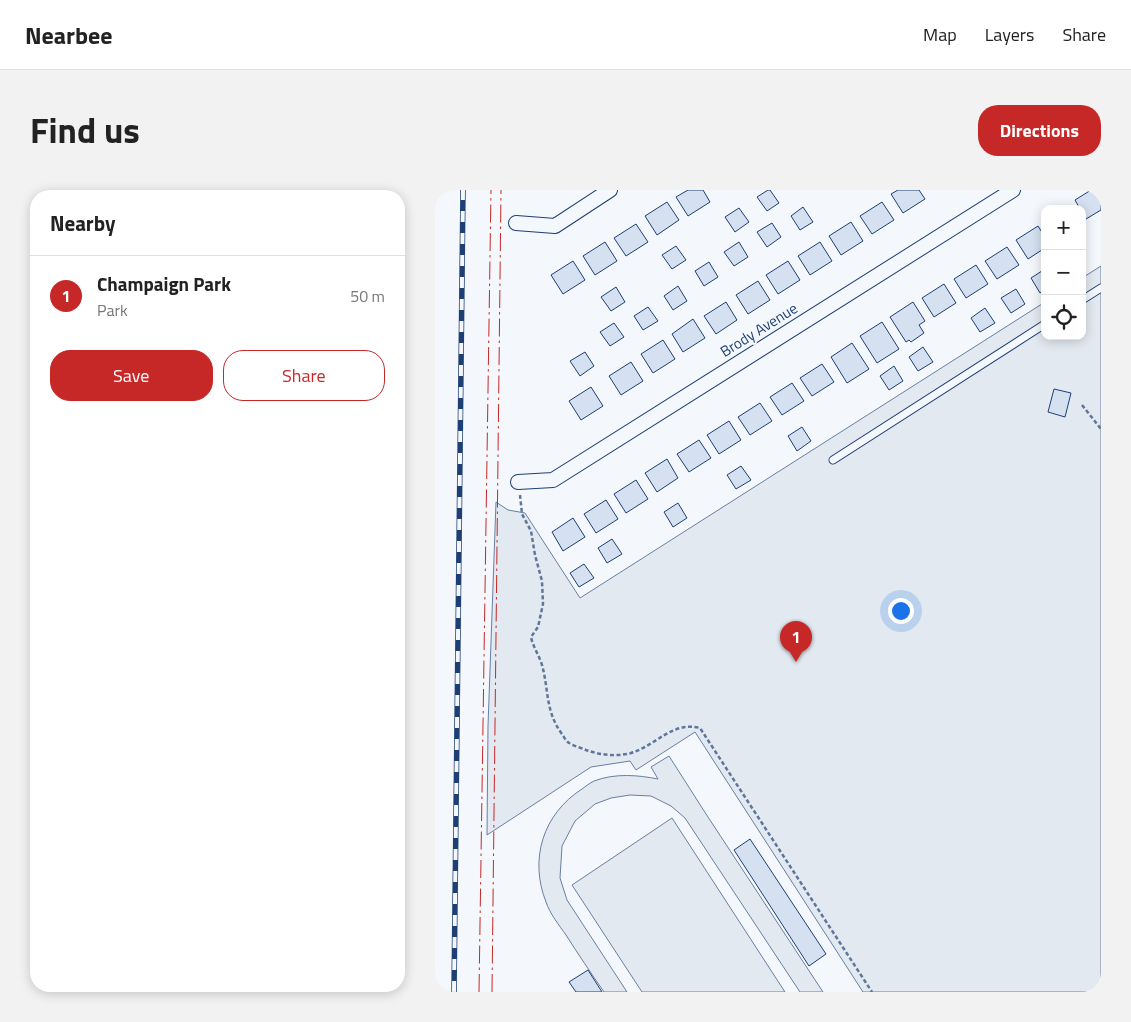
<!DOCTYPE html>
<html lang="en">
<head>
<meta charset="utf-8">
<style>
	:root { --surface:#fff; --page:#f2f2f2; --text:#222; --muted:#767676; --line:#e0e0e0; --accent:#c62828 }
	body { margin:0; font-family:"Titillium Web",sans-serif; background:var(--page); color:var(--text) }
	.controls { position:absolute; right:15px; top:15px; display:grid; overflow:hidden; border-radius:10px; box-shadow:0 2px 12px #0003 }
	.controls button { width:45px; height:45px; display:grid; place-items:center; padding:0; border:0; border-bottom:1px solid var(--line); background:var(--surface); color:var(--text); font:25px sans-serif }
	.you { position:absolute; left:465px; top:420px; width:18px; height:18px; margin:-12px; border:4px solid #fff; border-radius:50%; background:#1a73e8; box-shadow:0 0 0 8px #1a73e833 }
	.badge { display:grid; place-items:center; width:32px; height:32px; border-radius:50%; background:var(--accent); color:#fff; font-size:16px; font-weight:700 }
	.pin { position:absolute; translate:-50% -41px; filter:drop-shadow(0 1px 2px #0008) }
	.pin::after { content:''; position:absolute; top:26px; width:18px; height:15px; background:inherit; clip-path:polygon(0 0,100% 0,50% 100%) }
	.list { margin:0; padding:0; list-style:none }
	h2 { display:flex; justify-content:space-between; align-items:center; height:65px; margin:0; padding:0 20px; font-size:21px }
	h2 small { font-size:16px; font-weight:400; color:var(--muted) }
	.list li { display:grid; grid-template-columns:32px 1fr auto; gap:15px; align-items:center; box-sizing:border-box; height:80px; padding:0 20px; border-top:1px solid var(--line) }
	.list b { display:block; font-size:19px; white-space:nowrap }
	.list p { margin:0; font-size:16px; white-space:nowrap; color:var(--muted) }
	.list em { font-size:16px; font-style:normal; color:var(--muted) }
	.actions { display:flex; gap:10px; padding:15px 20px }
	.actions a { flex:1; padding:11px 0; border:1px solid var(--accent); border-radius:20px; text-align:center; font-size:18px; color:var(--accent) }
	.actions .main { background:var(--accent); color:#fff }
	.icon { flex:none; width:28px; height:28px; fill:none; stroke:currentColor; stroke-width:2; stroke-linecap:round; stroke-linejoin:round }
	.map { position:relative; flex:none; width:666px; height:802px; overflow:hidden; border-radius:20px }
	header { display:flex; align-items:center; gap:30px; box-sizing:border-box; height:70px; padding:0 25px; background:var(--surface); border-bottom:1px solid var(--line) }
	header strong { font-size:24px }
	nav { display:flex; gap:28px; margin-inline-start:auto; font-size:18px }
	.intro { display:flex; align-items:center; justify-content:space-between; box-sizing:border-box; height:120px; padding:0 30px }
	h1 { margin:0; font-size:35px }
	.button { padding:12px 22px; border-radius:20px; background:var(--accent); color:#fff; font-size:18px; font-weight:700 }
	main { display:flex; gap:30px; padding:0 30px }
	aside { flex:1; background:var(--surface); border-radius:20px; box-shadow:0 2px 12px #0003 }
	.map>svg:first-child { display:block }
</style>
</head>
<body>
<header>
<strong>Nearbee</strong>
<nav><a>Map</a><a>Layers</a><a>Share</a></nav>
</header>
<div class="intro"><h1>Find us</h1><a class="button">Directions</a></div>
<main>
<aside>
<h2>Nearby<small></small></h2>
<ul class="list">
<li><span class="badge">1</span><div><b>Champaign Park</b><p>Park</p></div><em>50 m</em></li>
</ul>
<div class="actions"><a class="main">Save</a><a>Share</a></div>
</aside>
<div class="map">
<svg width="666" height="802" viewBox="0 0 666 802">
	<rect width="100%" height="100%" fill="#f4f7fb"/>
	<g fill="#e3e9f0" stroke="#687fa3">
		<polygon points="666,76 666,802 428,802 260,542 201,580 195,571 156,577 52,645 53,536 61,312 73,320 90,323 145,408 610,112 610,146 647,146 647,88"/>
		<path d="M234,566L271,624L388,802H365L250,628L236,616L216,606L195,605L176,608L160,614L140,631L127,656L125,688L132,710L192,802H169C156,783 143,764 131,745C124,735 115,724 111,712C94,669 108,624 147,599C151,596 155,593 159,591C180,583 203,585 223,589L216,577Z"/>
		<polygon points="237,628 350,802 207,802 137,695"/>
	</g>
	<g fill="#d5e0f0" stroke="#1d3f73">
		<polygon points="253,0 268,0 275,12 253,26 241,7"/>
		<polygon points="333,0 335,0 344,13 332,21 322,7"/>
		<polygon points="463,0 484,0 490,9 468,23 456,4"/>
		<polygon points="656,0 664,0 666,3 666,20 651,29 647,22 647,19 645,19 640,10"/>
		<polygon points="232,12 244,30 222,45 210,26"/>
		<polygon points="447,12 459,30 437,44 425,26"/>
		<polygon points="368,17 378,32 365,40 356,26"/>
		<polygon points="304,18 314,32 300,42 290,27"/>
		<polygon points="416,32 428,51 406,65 394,46"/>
		<polygon points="337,33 346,47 332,57 322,42"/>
		<polygon points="201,34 213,52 191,66 179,48"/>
		<polygon points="603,36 610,47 610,58 593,69 581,50"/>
		<polygon points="170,52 182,71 160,85 148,66"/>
		<polygon points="304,52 313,67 299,76 289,62"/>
		<polygon points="385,52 397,71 375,85 363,66"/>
		<polygon points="241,56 251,70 237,79 227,65"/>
		<polygon points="572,57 584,75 562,89 550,71"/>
		<polygon points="138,71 150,90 128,104 116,85"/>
		<polygon points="353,71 365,90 343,104 331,85"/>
		<polygon points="274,72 283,87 269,96 260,81"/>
		<polygon points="541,75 553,94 531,108 519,89"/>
		<polygon points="610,79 610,100 605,103 596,88"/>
		<polygon points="323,91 335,110 313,124 301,105"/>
		<polygon points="509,94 521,113 499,127 487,108"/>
		<polygon points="243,96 252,111 238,120 229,106"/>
		<polygon points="181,97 190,112 176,121 166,107"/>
		<polygon points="581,99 590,114 576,123 566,108"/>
		<polygon points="291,112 302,130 281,144 269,126"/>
		<polygon points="478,112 490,131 484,135 489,143 476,152 474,150 471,152 455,127"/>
		<polygon points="213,117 223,131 208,140 199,126"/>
		<polygon points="550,118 560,133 545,142 536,128"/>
		<polygon points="258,129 270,148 248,162 237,144"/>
		<polygon points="447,132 464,159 442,173 425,146"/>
		<polygon points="179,133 189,147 175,156 165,142"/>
		<polygon points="228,150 240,169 218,183 206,164"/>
		<polygon points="417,153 434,179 412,193 396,167"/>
		<polygon points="488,157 498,172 483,181 474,167"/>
		<polygon points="150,162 159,176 145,186 135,171"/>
		<polygon points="196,172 208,191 186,205 174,186"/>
		<polygon points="387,174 399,192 377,206 365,188"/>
		<polygon points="459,176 468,191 454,200 445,186"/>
		<polygon points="357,193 369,211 347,225 335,207"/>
		<polygon points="156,197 168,216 146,230 134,211"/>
		<polygon points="619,199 636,203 630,227 613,222"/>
		<polygon points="325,213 337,231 315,245 303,227"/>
		<polygon points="294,231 306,250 284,264 272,245"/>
		<polygon points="367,237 376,251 362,261 353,246"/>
		<polygon points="264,250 276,268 254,282 242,264"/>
		<polygon points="232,269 243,288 222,302 210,283"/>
		<polygon points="306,276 316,290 301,299 292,285"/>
		<polygon points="201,290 213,309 191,323 179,304"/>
		<polygon points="171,310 183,329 161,343 149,324"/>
		<polygon points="243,313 252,328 238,337 229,322"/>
		<polygon points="138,328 150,347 128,361 117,342"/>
		<polygon points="177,349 187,364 172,373 163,358"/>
		<polygon points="149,374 159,388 144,397 135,383"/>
		<polygon points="315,649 391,764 374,776 299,660"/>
		<polygon points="153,780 167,802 141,802 134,792"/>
	</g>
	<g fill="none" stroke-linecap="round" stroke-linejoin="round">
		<defs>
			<g id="service">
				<polyline points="647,110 666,98"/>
				<polyline points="398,270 610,134"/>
			</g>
			<g id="minor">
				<polyline points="81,33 120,36 175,0"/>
				<polyline points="83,292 118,290 578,0"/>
			</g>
		</defs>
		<use href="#service" stroke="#1d3f73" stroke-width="9"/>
		<use href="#minor" stroke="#1d3f73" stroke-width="16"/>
		<g stroke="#5e769c" stroke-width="2.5" stroke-dasharray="4 2.5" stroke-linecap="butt">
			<polyline points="647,215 666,239"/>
			<path d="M85,305L87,324L96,341L100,365L107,391L108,414L103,437L96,447C98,457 104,465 107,475C114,500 110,521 127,544C129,547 131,551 134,553C139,556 146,558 151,560C165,565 182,567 196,563C222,555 237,531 265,538L437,802"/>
		</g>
		<use href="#service" stroke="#f4f7fb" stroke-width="7"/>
		<use href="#minor" stroke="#f4f7fb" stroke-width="14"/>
		<defs>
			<polyline id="rail" points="19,802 28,0"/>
		</defs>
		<use href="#rail" stroke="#1d3f73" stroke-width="5.5"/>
		<use href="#rail" stroke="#f4f7fb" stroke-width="4" stroke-dasharray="11" stroke-linecap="butt"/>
		<g stroke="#c62828" stroke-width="1" stroke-dasharray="18 4 2.5 4" stroke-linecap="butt">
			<polyline points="44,802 56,0"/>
			<polyline points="57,802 66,0"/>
		</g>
	</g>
	<g text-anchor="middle" stroke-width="4" stroke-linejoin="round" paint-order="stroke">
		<g font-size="15" fill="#1d3f73" stroke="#f4f7fb">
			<text transform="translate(324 140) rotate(-32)" y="5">Brody Avenue</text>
		</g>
	</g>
</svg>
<div class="controls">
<button>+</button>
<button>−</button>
<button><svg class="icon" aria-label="locate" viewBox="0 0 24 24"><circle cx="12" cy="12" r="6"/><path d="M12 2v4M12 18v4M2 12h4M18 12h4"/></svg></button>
</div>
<div class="you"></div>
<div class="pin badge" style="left:361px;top:472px">1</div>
</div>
</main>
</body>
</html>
